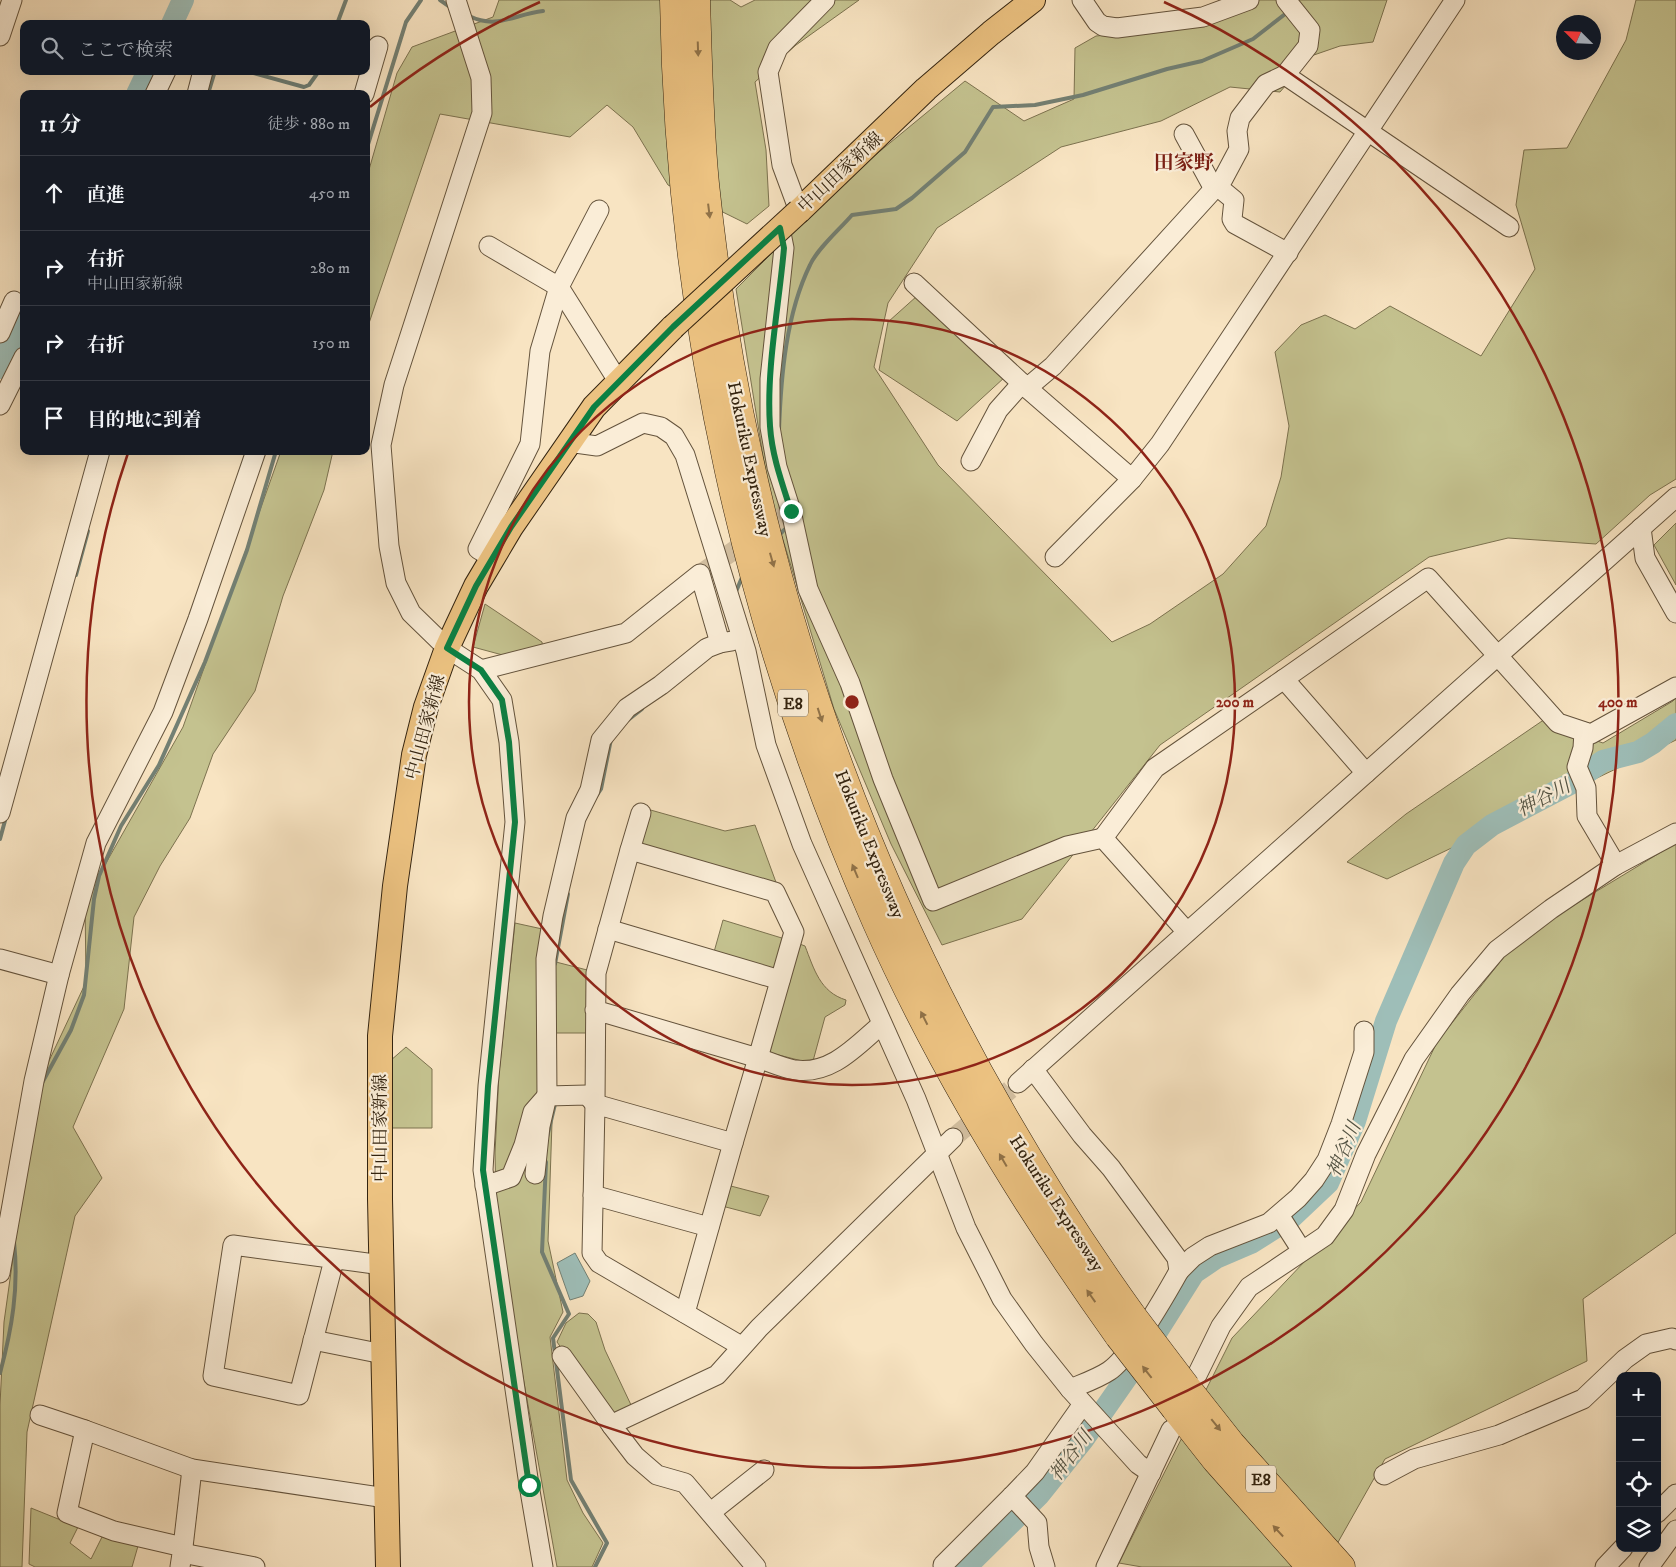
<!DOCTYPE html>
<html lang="ja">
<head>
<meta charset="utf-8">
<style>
	:root { --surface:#171b24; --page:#242831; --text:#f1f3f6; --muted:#9ea1a6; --line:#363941 }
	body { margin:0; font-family:"IM FELL DW Pica","Noto Serif JP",serif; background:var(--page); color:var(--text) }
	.controls { position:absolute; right:15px; bottom:15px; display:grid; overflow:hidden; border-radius:10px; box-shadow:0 5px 20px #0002 }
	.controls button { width:45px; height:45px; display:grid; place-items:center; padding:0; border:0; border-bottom:1px solid var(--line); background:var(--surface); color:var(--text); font:25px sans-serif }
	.compass { position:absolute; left:1556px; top:15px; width:45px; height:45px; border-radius:50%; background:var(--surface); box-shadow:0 5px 20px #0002; rotate:294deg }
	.stop { position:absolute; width:15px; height:15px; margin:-11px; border:4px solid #0b8043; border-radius:50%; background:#fff }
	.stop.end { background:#0b8043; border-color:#fff; box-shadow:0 1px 5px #0008 }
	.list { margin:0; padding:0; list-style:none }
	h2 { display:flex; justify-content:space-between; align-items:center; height:65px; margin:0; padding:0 20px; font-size:21px }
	h2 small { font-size:16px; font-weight:400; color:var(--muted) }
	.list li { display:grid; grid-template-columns:32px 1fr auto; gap:15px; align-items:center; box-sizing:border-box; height:75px; padding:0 20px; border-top:1px solid var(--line) }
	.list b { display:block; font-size:19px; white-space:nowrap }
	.list p { margin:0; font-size:16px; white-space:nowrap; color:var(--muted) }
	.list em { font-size:16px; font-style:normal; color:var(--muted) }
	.icon { flex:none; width:28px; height:28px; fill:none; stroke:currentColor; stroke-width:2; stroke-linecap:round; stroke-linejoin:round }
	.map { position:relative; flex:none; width:1676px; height:1567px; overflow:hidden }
	.search { position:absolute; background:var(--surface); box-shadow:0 5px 20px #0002; left:20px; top:20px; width:350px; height:55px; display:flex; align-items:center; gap:12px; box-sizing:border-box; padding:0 18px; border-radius:10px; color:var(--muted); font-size:19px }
	.panel { position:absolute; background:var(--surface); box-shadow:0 5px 20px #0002; left:20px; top:90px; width:350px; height:365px; border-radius:10px }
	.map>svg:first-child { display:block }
</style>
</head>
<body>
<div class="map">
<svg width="1676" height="1567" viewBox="0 0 1676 1567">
	<rect width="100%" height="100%" fill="#f8e4c2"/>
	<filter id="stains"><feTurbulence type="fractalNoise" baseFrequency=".004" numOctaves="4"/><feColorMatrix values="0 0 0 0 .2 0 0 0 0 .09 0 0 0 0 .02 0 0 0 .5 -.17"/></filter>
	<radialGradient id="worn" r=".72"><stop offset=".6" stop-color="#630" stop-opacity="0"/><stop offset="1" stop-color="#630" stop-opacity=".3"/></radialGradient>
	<g fill="#c4c28f" stroke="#7c724f">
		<polygon points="499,0 730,0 741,7 755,0 859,0 796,45 755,82 766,150 769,206 747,224 668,185 633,127 607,105 570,137 440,114 366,332 366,180 397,73 412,47 493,17"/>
		<polygon points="1221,0 1387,0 1373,42 1340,46 1311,56 1280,92 1230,87 1161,121 1061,147 937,228 888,303 874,367 938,465 1112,642 1150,624 1223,574 1266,526 1281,477 1289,426 1275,352 1301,325 1325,315 1355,329 1390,306 1481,356 1535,269 1516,205 1524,150 1567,148 1626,40 1636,0 1676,0 1676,479 1650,495 1596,544 1508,538 1429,557 1160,745 1022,919 942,945 891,844 834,709 769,493 736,289 845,180 965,81 1024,121 1074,99 1075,48 1096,36 1169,29"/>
		<polygon points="917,296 1005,377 957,421 879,370 888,322"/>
		<polygon points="281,451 333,451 324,490 283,596 255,691 213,754 190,818 160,866 134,917 124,1009 73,1127 102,1178 75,1216 27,1432 22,1567 0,1567 0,1405 4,1322 28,1151 48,1063 86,982 85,900 183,727"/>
		<polygon points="1676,523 1676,585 1654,545"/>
		<polygon points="485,604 542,642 543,650 510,657 473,647"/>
		<polygon points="1676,697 1676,740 1387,879 1347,862 1406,814 1545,719 1552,725 1603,743 1673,701"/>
		<polygon points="647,809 725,831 755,825 777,885 645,848 639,839"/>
		<polygon points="1676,843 1676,1233 1583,1299 1587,1361 1385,1459 1324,1567 1142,1567 1119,1563 1232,1338 1361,1202 1437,1042 1518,939"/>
		<polygon points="723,920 785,939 778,965 770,969 714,952"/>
		<polygon points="515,923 556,932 556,962 591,971 586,1033 555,1033 548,1241 563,1312 550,1337 567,1480 583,1513 603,1543 592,1567 557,1567 521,1366 496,1201 495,1153 499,1073"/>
		<path d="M797,943L805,946C814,969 820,992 846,1000L845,1005L825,1017L813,1061H802L771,1053L767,1045Z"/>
		<polygon points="406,1047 432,1069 432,1128 389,1128 390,1061"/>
		<polygon points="727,1185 769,1196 760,1216 722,1206"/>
		<polygon points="579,1313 588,1314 596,1322 605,1350 632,1407 611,1418 557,1342 566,1323"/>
		<polygon points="31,1508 78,1527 70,1543 91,1559 103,1535 138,1546 132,1567 35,1567 29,1564"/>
	</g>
	<polygon fill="#9ebeb8" stroke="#738074" points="575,1253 590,1281 583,1296 570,1300 557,1263"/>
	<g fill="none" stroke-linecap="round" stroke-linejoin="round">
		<g stroke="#738074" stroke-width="4">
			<polyline points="440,0 453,9"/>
			<path d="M469,16C498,30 514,14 543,11"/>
			<polyline points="337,24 346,0"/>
			<polyline points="246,71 304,87 309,85 319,71"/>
			<polyline points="208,94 215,71"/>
			<polyline points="366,151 406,22 421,0"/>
			<path d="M779,430C781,376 786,314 810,265C817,249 840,229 852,215L896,209L912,198L965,152L993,107L1035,105L1083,95L1167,69L1202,61L1253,39L1289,11"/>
			<polyline points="778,537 788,525"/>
			<polyline points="76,575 88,531"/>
			<polyline points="735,594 743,575"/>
			<polyline points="628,720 642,709"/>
			<polyline points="597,795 601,789 611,739"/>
			<polyline points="0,839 6,817"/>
			<polyline points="555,964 568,894"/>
			<polyline points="42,1083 71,1030 84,995 94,899 99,876 121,826 159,765 205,662 247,550 276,451"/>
			<polyline points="547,1137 556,1100"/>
			<polyline points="546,1162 542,1252 569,1314 553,1338 571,1480 607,1543 595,1567"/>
			<path d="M0,1373C12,1329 19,1287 14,1242"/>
		</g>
		<g stroke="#9ebeb8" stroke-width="22">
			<polyline points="172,24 183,0"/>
			<polyline points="137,94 148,71"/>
			<polyline points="0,368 24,319"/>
			<polyline points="966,1567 1039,1495 1083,1440 1141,1357 1194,1273 1216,1258 1251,1243 1292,1217 1328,1183 1355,1121 1386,1021 1454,863 1466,845 1492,825 1572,783 1603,761 1638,752 1653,743 1676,724"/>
		</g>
		<g stroke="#d1bd9e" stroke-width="19" stroke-dasharray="19 9" stroke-linecap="butt">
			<polyline points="700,574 791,511"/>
			<polyline points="953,1138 1018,1083"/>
		</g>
		<defs>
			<g id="minor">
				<polyline points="456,0 481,78 482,113 394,385 381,445 389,546 396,583 411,613 447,648 481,670 502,700 509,742 515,822 488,1086 483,1170 529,1485 543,1567"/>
				<polyline points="1082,0 1097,22 1103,26 1117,28 1203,17 1249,0"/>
				<polyline points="1286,0 1310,30 1308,46 1285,75 1509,227"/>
				<polyline points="0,36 12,0"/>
				<polyline points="155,94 166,71"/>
				<polyline points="197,94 203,71"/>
				<polyline points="364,94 378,46"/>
				<polyline points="1184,134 1214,189"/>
				<polyline points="1217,186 1234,200 1232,219 1235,224 1288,253"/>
				<polyline points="799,211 782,165 768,72 778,48 825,0"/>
				<polyline points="780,228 784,248 770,379 770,427 777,467 791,511 808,589 850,683 883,779 933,901 1067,846 1103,838 1187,932"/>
				<polyline points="489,246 559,287 618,381"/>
				<polyline points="914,283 1027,388 1132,479 1160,444 1455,0"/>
				<polyline points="0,333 14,301"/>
				<polyline points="1027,388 1053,366 1223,179 1239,149 1237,131 1240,118 1266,84 1285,75"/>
				<polyline points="0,405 24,357"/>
				<polyline points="568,442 597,446 643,423 661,427 674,436 685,455 746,651 766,745 802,844 916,1099 966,1228 1002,1299 1034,1344 1070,1389 1138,1464 1151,1473"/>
				<polyline points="971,461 998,410 1022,383"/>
				<polyline points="1641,528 1645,558 1676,613"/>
				<polyline points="1055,557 1132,479"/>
				<polyline points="493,558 478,549 530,444 540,351 559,287 599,210"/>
				<polyline points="481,670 626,633 700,574 720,643 732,641"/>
				<polyline points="1284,679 1428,578 1558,723 1591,734 1676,687"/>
				<polyline points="1584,732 1583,748 1577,767 1586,788 1587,816 1616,865"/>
				<polyline points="0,813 100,451"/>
				<polyline points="1103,838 1155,768 1284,679 1366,773"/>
				<polyline points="630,850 641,813"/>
				<polyline points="608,929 780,980"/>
				<polyline points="0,959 59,975"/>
				<polyline points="595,1010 758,1058 794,932 775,892 630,850 596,973 595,1104"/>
				<path d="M1033,1069L1082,1135L1111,1168L1177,1258L1179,1271C1165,1296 1131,1356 1109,1371C1097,1379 1082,1384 1070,1389"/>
				<polyline points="1018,1083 1676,497"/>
				<polyline points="535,1174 540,1126 547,1096 546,959 553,916 576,818 590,790 601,740 627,708 661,685 707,648 720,643"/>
				<polyline points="485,1186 511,1177 524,1145 533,1112 547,1096 587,1095 595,1104"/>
				<polyline points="593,1195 709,1227"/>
				<polyline points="1279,1215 1302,1251"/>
				<polyline points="334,1260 299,1395 213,1376 233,1245 382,1265"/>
				<polyline points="1179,1271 1193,1257 1210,1246 1269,1223 1298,1198 1314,1180 1327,1160 1341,1124 1364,1052 1364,1031"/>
				<polyline points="0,1273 34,1081 59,975 96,843 163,712 198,619 256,451"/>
				<polyline points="685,1313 733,1143"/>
				<polyline points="313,1340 383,1354"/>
				<path d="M741,1346L599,1263L592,1253L595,1104L733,1143L758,1058C770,1062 783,1068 795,1070C832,1075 857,1045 882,1024"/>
				<polyline points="562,1356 612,1426"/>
				<polyline points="1197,1375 1221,1326 1249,1287 1325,1236 1344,1210 1366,1154 1414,1059 1460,994 1497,950 1551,909 1616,865 1676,833"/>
				<polyline points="40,1415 85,1430"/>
				<polyline points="1384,1475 1414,1459 1499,1435 1583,1399 1625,1359 1646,1344 1672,1338 1676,1340"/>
				<polyline points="711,1512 764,1470"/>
				<polyline points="1657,1513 1676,1494"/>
				<polyline points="183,1547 192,1469"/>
				<polyline points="182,1553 255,1567"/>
				<polyline points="943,1565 1012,1496"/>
				<polyline points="180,1567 183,1547 114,1531 67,1513 85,1430 192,1469 386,1498"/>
				<polyline points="756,1567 685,1483 657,1475 635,1456 612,1426 619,1421 717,1375 759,1328 953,1138"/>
				<polyline points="1045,1567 1039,1547 1037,1523 1012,1496 1035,1472 1083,1404"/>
				<polyline points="1106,1567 1171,1430"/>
				<polyline points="1605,1567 1623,1548"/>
				<polyline points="1649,1567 1676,1530"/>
			</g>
			<g id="major">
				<polyline points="799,211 926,89 991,33 1033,0"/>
				<polyline points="388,1567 380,1199 380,1036 395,886 414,755 426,707 447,648 476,586 511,527 594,407 673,327"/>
			</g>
			<g id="highway">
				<path d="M674,0C679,317 748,631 876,921C941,1068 1026,1206 1119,1336"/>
				<path d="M696,0C698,61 699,123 705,184C748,601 889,977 1133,1317"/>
				<polyline points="1186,1387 1231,1444 1341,1567"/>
				<polyline points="1175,1408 1216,1460 1311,1567"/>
			</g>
		</defs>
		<use href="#minor" stroke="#64533c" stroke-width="21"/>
		<use href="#major" stroke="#33230f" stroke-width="26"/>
		<use href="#highway" stroke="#33230f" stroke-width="29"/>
		<use href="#minor" stroke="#faedd7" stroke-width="19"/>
		<use href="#major" stroke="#ecc281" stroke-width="24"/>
		<use href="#highway" stroke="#ecc281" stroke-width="28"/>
		<defs>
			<polyline id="major-bridge" points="673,327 799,211"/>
			<g id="highway-bridge">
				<polyline points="1133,1317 1186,1387"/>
				<polyline points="1119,1336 1175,1408"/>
			</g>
		</defs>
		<use href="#major-bridge" stroke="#33230f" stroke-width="26" stroke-linecap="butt"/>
		<use href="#highway-bridge" stroke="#33230f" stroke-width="29" stroke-linecap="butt"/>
		<use href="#major-bridge" stroke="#ecc281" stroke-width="24"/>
		<use href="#highway-bridge" stroke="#ecc281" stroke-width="28"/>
	</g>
	<defs><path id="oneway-solid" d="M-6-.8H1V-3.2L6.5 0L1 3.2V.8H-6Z" transform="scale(1.25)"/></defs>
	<g fill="#907248">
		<use href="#oneway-solid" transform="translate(698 49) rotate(88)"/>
		<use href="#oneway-solid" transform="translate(709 211) rotate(83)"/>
		<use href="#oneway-solid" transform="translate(772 560) rotate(74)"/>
		<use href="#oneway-solid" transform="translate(820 715) rotate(72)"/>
		<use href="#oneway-solid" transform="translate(855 871) rotate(-113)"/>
		<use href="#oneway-solid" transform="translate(924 1018) rotate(-117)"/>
		<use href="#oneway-solid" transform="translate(1003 1160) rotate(-120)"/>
		<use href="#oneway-solid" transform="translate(1091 1296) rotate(-125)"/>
		<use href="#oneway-solid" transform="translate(1147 1372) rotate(-128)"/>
		<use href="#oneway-solid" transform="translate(1216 1425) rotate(51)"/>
		<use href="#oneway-solid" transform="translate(1278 1531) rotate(-133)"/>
	</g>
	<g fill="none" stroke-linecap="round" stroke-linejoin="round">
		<path stroke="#0b8043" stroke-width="6" d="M529,1485L483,1170L488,1086L515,822L509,742L502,700L481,670L447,648L476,586L511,527L594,407L673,327L780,228L784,248C779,306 766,369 770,426C772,456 782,483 791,511"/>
	</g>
	<g fill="none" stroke="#8f2418" stroke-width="2.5">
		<circle cx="852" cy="702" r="383"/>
		<path d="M370 107A766 766 0 0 1 540 2M1164 2A766 766 0 1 1 128 453"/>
	</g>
	<g text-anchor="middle" stroke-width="4.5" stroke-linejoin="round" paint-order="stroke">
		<g fill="#faedd7" stroke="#6f604b" stroke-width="1">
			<rect x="778" y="689.5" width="30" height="27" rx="4"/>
			<rect x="1246" y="1465.5" width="30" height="27" rx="4"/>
		</g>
		<g font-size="16" font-weight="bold" fill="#33230f">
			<text x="793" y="709">E8</text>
			<text x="1261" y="1485">E8</text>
		</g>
		<g font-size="18" fill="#33230f" stroke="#faedd7">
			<text transform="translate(840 172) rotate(-43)" y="6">中山田家新線</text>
			<text transform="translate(750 459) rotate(78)" y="6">Hokuriku Expressway</text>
			<text transform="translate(425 727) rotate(-75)" y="6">中山田家新線</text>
			<text transform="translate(870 844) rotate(68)" y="6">Hokuriku Expressway</text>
			<text transform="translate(380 1128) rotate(-90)" y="6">中山田家新線</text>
			<text transform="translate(1057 1203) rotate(57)" y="6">Hokuriku Expressway</text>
		</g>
		<g font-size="19" font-style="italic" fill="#535242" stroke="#faedd7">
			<text transform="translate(1543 797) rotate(-28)" y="7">神谷川</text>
			<text transform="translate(1343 1149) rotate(-67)" y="7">神谷川</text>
			<text transform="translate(1070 1455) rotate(-53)" y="7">神谷川</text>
		</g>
		<g font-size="20" font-weight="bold" fill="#7a1f14" stroke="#faedd7">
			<text x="1184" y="169">田家野</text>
		</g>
	</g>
	<circle cx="852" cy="702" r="8" fill="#8f2418" stroke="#faedd7" stroke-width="2.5"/>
	<g font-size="15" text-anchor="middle" font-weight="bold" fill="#8f2418" stroke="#faedd7" stroke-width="4.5" stroke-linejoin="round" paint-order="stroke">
		<text x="1235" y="707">200 m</text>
		<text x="1618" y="707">400 m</text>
	</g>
	<rect width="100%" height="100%" filter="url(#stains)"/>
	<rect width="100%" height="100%" fill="url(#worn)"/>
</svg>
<div class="controls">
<button>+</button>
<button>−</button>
<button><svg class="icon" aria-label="locate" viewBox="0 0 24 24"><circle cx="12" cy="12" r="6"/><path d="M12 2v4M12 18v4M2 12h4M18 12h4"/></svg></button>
<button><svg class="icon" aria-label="layers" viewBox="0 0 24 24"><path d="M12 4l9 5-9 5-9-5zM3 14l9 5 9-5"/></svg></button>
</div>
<svg class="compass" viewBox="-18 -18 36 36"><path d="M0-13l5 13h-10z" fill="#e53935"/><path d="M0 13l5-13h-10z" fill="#9ea1a6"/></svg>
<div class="stop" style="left:529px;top:1485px"></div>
<div class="stop end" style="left:791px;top:511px"></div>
<div class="search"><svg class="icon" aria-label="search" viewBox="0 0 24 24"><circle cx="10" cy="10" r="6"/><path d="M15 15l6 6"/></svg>ここで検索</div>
<section class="panel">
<h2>11 分<small>徒歩 · 880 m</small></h2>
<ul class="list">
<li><svg class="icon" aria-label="ahead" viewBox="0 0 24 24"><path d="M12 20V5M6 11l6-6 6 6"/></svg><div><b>直進</b></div><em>450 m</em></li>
<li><svg class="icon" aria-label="right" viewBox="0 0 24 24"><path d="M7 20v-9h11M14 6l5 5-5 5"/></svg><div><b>右折</b><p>中山田家新線</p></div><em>280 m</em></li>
<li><svg class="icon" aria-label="right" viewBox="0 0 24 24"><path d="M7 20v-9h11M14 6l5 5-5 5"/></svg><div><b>右折</b></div><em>150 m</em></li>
<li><svg class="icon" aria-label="arrive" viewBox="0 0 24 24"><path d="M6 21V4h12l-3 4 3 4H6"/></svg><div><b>目的地に到着</b></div></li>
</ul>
</section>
</div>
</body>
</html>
